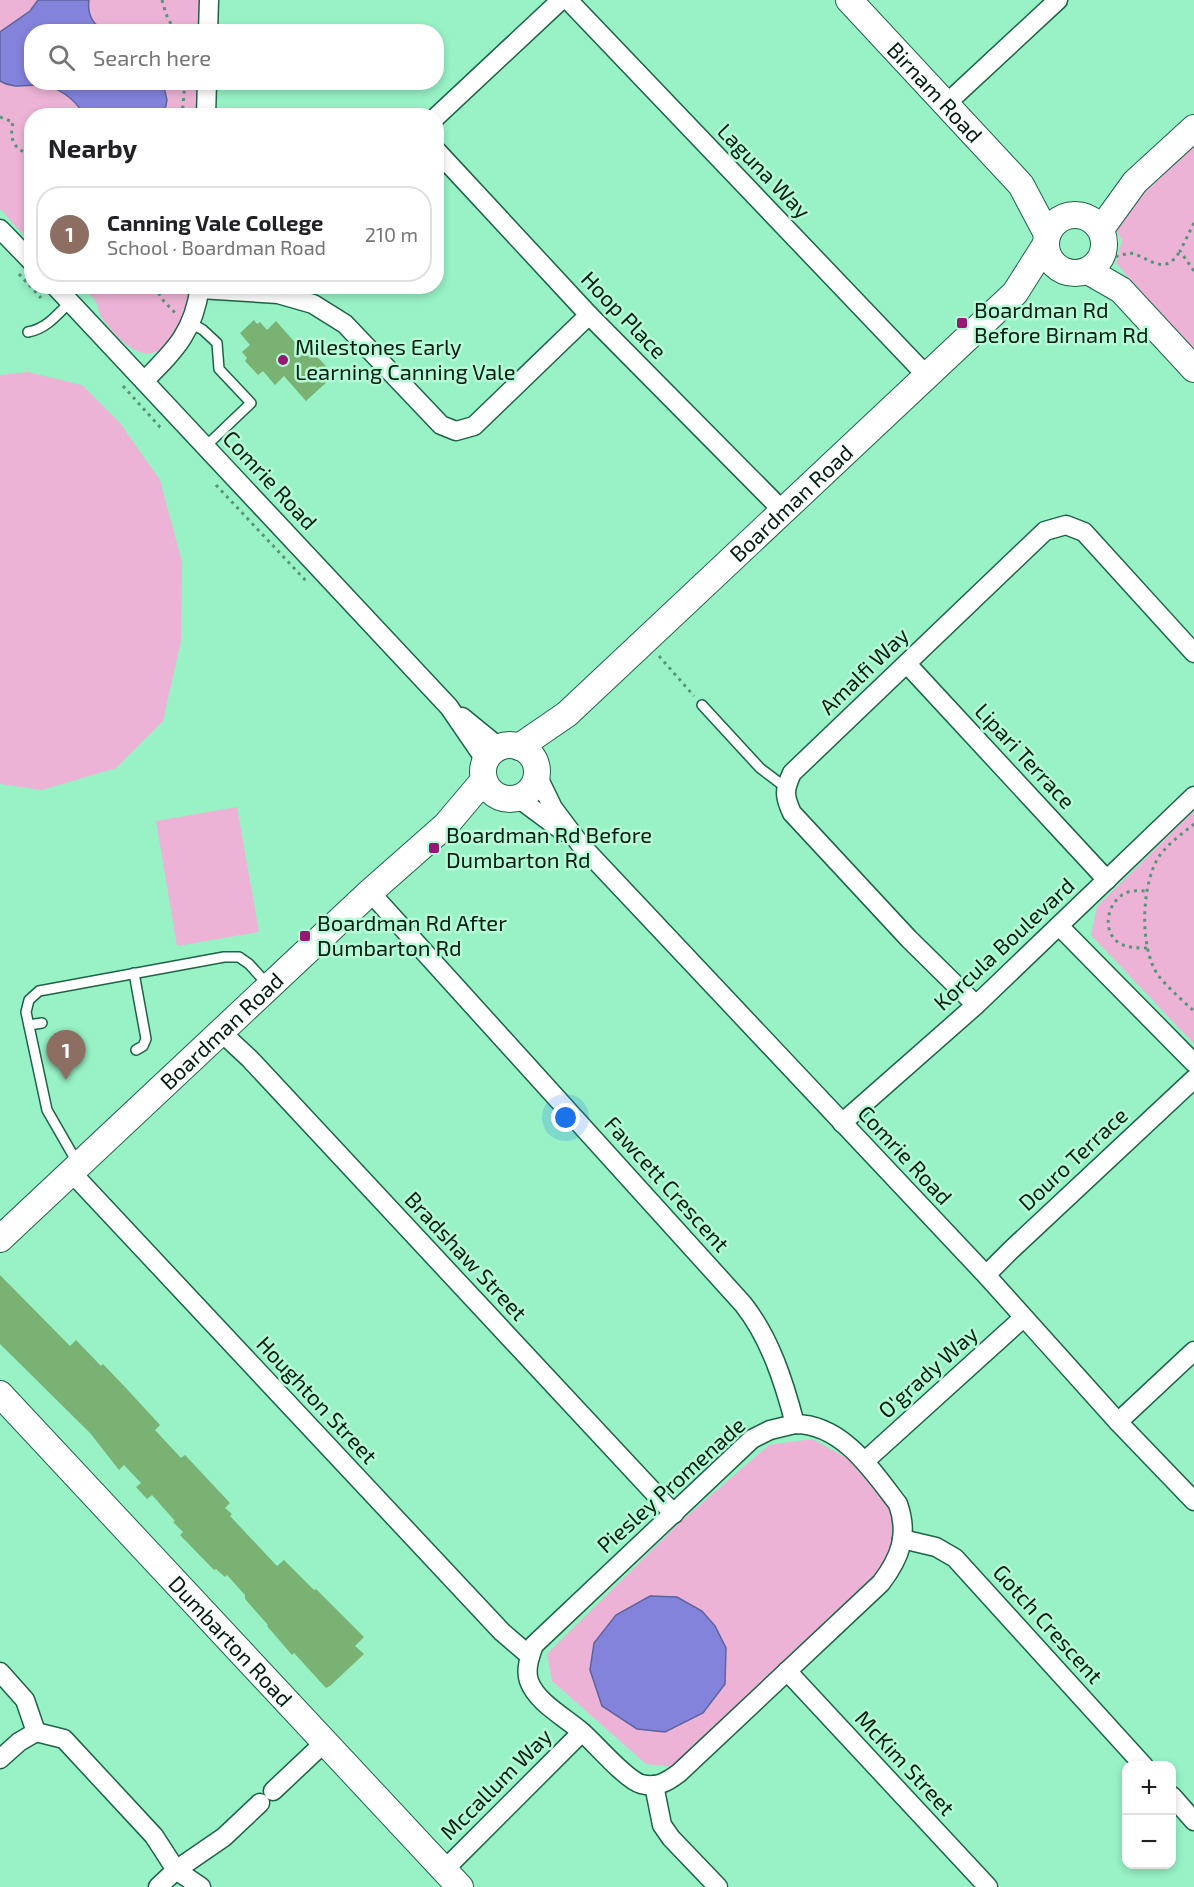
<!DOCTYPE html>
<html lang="en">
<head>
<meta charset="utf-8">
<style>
	:root { --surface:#fff; --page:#f2f2f2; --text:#202124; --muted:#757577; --line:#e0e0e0; --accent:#951973 }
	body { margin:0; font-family:"Exo 2",sans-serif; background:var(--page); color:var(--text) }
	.controls { position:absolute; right:18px; bottom:18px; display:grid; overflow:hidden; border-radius:12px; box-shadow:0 3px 9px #0003 }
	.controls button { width:54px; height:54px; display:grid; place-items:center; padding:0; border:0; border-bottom:2px solid var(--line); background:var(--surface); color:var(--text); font:30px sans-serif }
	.you { position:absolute; left:566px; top:1118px; width:21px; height:21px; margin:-15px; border:4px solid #fff; border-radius:50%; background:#1a73e8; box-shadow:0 0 0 9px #1a73e833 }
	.badge { display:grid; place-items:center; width:39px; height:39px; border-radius:50%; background:var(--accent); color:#fff; font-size:20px; font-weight:700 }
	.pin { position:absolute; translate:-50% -50px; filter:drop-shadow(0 2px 3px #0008) }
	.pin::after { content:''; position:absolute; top:32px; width:21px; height:18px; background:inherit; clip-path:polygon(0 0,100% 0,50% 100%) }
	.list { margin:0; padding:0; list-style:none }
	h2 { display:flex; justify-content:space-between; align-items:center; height:78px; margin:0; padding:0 24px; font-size:26px }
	h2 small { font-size:20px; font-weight:400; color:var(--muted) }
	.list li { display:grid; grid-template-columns:39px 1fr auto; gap:18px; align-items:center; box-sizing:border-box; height:96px; margin:0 12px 12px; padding:0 12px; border:2px solid var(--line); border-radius:24px }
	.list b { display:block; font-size:22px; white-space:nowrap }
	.list p { margin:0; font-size:20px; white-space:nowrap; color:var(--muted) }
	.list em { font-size:20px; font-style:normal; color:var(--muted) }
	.icon { flex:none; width:33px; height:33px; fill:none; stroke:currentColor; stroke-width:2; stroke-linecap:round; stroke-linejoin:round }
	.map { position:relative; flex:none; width:1194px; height:1887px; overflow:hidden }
	.search { position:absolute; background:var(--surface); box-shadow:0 3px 9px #0003; left:24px; top:24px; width:420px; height:66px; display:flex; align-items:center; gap:15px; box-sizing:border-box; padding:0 21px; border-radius:24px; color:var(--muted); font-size:22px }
	.panel { position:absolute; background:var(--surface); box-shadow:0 3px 9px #0003; left:24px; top:108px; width:420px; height:186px; border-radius:24px }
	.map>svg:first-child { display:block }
</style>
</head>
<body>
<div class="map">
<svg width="1194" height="1887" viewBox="0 0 1194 1887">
	<rect width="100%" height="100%" fill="#98f2c6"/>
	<g fill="#edb3d6">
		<polygon points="0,0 202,0 201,31 32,32 32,82 199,83 198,115 32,116 31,243 0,209"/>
		<polygon points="1194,143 1194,352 1116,263 1122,240 1114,227 1155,179"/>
		<path d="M82,287H192C187,311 170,368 135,350C122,344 110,328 101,317C98,313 99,309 97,304C95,298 87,292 82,287Z"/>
		<polygon points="28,372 82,385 120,423 160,480 182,562 181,640 163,721 116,768 42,790 0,784 0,375"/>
		<polygon points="237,807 259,932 177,946 156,821"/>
		<polygon points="1194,811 1194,1044 1091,935 1097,906"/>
		<polygon points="812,1439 873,1472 902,1514 900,1557 673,1767 646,1764 552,1681 547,1654 680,1522 769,1445"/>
	</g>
	<g fill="#8383dc" stroke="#5c649f" stroke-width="1.5">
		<path d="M38,0H89C87,14 92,24 105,31L32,32V82L163,83L167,100L164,115H84C75,99 57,85 38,85C24,85 13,89 0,81V32L30,11Z"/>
		<polygon points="650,1596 677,1597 702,1611 715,1626 726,1648 725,1684 703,1713 665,1732 637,1729 602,1706 590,1670 594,1643 616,1615"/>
	</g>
	<g fill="#79b273">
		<polygon points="254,320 257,324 260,322 267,330 276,321 307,356 312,351 333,374 328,378 329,380 306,401 284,376 275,385 263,371 258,375 245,361 247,358 242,352 250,345 240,333"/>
		<polygon points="0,1275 70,1346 76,1340 101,1366 103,1364 125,1387 160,1425 155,1430 181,1458 185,1455 230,1503 225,1508 232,1514 230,1516 277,1566 284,1560 314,1590 316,1589 364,1637 355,1646 364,1654 330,1686 326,1688 294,1653 292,1655 267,1626 268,1625 245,1599 245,1595 227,1575 225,1577 216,1569 214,1570 180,1535 183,1532 173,1522 175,1521 152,1495 147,1499 136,1487 141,1483 124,1465 119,1470 90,1433 0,1344"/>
	</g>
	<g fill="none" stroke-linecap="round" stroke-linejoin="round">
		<defs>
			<g id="lane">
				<polyline points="191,323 203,330 217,343 219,369 251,403 206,446"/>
				<path d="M28,332C46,329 57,315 70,302"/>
				<polyline points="702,705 760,768 785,787"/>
				<polyline points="134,973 146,1039 143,1046 136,1050"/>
				<polyline points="29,1025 42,1023"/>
				<polyline points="80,1162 74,1157 47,1110 26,1012 29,1000 39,991 224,957 239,957 249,964 269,986"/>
			</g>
			<g id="street">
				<polyline points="568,0 926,375"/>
				<polyline points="208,32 209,0"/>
				<polyline points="946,104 1058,0"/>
				<polyline points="206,116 207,82"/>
				<polyline points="436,117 561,0"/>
				<polyline points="436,150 589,315 782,510"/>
				<polyline points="0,229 32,262"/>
				<polyline points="55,286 449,707 486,761"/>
				<polyline points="200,289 278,294 313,304 345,324 441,425 456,431 474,426 589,315"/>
				<path d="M144,381C175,350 194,332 200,286"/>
				<polyline points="907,664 1107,880"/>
				<polyline points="462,717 500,748"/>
				<polyline points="537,775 553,808 580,844 986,1275 1118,1422 1194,1501"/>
				<polyline points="518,798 564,832"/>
				<path d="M370,892L743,1304C770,1338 784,1382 795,1424"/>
				<polyline points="1059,926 1194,1063"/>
				<path d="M976,1005L909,939L792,813C784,796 784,790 792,773L1045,531L1066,525L1084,532L1194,653"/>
				<polyline points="221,1032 250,1059 674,1514"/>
				<polyline points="842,1123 976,1005 1194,796"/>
				<polyline points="72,1173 502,1632 530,1656"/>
				<polyline points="986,1275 1011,1250 1194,1079"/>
				<polyline points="1118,1422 1194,1351"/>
				<path d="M795,1424C842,1424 872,1470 898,1504C909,1535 900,1558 881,1583L679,1773C667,1782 657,1788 641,1784C625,1779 596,1744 582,1732C565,1717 537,1703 529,1681C525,1669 530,1656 534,1645L752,1439L770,1430Z"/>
				<polyline points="865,1461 1023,1318"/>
				<polyline points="902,1539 936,1547 955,1558 1144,1766"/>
				<polyline points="787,1671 988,1887"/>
				<polyline points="0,1672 25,1700 36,1732"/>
				<polyline points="0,1759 19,1742 36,1732 64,1739 154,1836 176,1870 158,1887"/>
				<polyline points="654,1785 662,1825 671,1838 718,1887"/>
				<polyline points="273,1791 325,1742"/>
				<polyline points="1172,1796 1194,1821"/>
				<polyline points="444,1870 582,1732"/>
				<polyline points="201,1887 176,1870 224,1837 260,1803"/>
			</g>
			<g id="secondary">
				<path id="s1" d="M849,0L1021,185L1047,234"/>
				<circle cx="1075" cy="244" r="29"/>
				<polyline points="1101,229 1135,182 1194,128"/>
				<polyline points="1088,271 1121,290 1194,369"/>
				<circle cx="510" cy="772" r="27"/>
				<path id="s2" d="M519,747L567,714L1015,293L1046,244"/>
				<path id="s3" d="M0,1239L370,892L446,825L484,780"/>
				<path id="s4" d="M0,1394L460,1887"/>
			</g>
		</defs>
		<use href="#lane" stroke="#1d6447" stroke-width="12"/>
		<use href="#street" stroke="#1d6447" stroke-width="21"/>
		<use href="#secondary" stroke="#1d6447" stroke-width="28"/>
		<g stroke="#569577" stroke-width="3" stroke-dasharray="3 4.5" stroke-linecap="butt">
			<polyline points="162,0 166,14 175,32"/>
			<polyline points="182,116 185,82"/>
			<path d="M0,117L13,122C9,140 14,150 32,155"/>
			<polyline points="1194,223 1180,251 1194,271"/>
			<path d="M1109,260L1114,257L1130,253C1150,257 1164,278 1180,251"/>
			<polyline points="19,274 41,298"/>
			<polyline points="1050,274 1057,281"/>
			<polyline points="156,286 161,298 177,315"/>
			<polyline points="123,386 160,427 164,429"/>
			<polyline points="216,485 308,583"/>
			<polyline points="659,656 694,696"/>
			<path d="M1194,824C1183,833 1169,843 1160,855C1141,882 1139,948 1158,975C1168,988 1182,1000 1194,1011"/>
			<path d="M1147,948C1137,948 1127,948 1119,943C1100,930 1108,899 1128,892C1134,890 1141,891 1147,891"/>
		</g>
		<use href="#lane" stroke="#fff" stroke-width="9"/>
		<use href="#street" stroke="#fff" stroke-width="18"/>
		<use href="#secondary" stroke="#fff" stroke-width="26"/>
	</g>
	<g fill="#951973" stroke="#b5fbd7" stroke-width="2">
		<rect x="956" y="317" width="12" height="12" rx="3"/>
		<circle cx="283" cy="360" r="6"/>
		<rect x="428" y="842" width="12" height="12" rx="3"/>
		<rect x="299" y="930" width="12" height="12" rx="3"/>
	</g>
	<g text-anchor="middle" stroke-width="5" stroke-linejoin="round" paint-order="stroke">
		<g font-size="22" fill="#011d11" stroke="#b5fbd7">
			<text dy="8" stroke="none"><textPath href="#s1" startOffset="126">Birnam Road</textPath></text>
			<text transform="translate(764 171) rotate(46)" y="8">Laguna Way</text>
			<text transform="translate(624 315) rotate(46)" y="8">Hoop Place</text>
			<text transform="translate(270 480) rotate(47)" y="8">Comrie Road</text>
			<text dy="8" stroke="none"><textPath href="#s2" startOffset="366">Boardman Road</textPath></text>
			<text transform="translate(864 671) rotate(-44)" y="8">Amalfi Way</text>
			<text transform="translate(1025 756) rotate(47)" y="8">Lipari Terrace</text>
			<text transform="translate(1004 944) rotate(-43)" y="8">Korcula Boulevard</text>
			<text dy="8" stroke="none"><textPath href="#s3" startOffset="304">Boardman Road</textPath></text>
			<text transform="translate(905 1155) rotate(47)" y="8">Comrie Road</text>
			<text transform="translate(1073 1159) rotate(-43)" y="8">Douro Terrace</text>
			<text transform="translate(667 1184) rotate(48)" y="8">Fawcett Crescent</text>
			<text transform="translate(466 1256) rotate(47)" y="8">Bradshaw Street</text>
			<text transform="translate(928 1372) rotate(-42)" y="8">O'grady Way</text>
			<text transform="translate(317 1400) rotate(47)" y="8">Houghton Street</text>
			<text transform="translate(671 1485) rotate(-42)" y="8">Piesley Promenade</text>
			<text transform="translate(1048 1624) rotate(48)" y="8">Gotch Crescent</text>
			<text dy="8" stroke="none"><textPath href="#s4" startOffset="338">Dumbarton Road</textPath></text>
			<text transform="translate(905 1763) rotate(47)" y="8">McKim Street</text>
			<text transform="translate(496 1784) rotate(-45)" y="8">Mccallum Way</text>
		</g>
		<g font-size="22" fill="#011d11" stroke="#b5fbd7" text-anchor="start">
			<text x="974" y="318">Boardman Rd<tspan x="974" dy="25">Before Birnam Rd</tspan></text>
			<text x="295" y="355">Milestones Early<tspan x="295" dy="25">Learning Canning Vale</tspan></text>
			<text x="446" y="843">Boardman Rd Before<tspan x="446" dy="25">Dumbarton Rd</tspan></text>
			<text x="317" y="931">Boardman Rd After<tspan x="317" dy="25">Dumbarton Rd</tspan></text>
		</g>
	</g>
</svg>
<div class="controls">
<button>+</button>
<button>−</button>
</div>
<div class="you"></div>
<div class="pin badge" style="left:66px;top:1080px;background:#8d6e63">1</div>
<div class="search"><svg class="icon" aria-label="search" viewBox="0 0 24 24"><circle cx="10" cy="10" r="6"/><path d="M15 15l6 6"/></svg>Search here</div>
<section class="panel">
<h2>Nearby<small></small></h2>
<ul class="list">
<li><span class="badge" style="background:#8d6e63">1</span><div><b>Canning Vale College</b><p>School · Boardman Road</p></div><em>210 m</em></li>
</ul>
</section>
</div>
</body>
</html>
